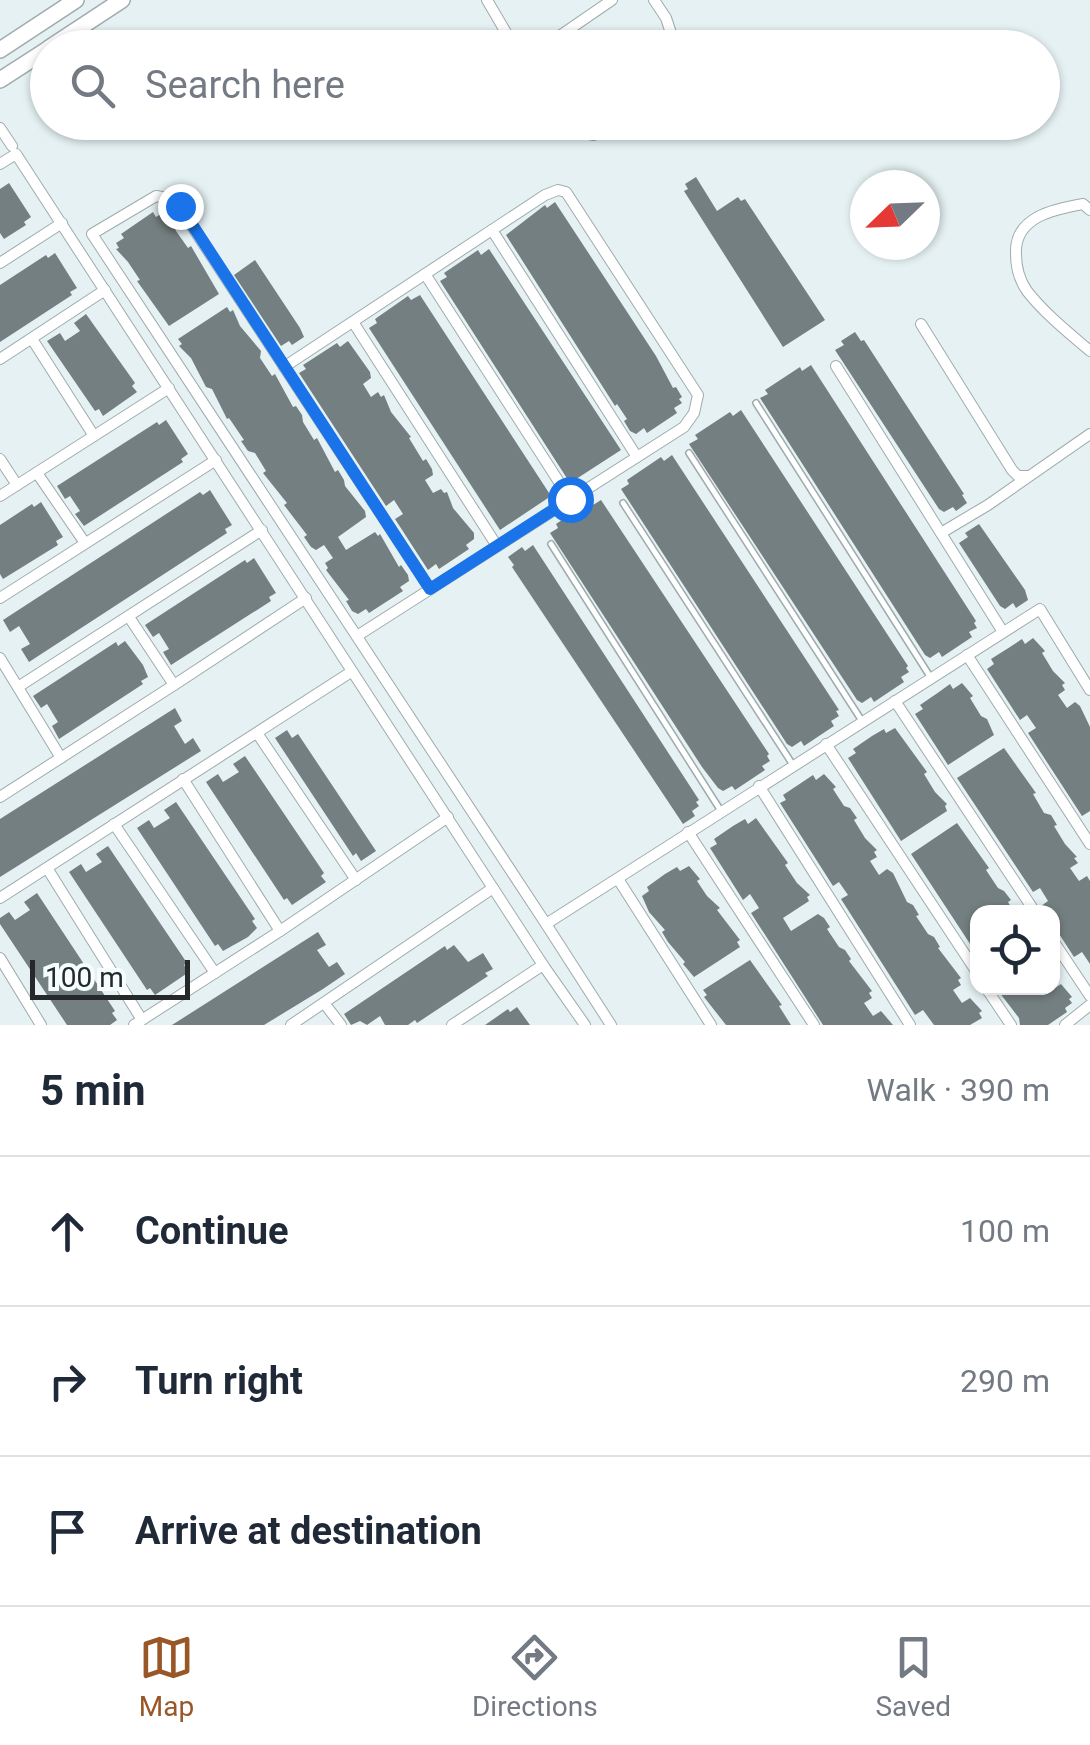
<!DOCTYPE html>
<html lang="en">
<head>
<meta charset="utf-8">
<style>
	:root { --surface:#fff; --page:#f2f2f3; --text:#1f2937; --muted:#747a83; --line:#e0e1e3; --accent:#995627 }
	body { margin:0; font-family:Roboto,sans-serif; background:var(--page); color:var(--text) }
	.controls { position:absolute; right:30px; bottom:30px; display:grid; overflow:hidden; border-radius:20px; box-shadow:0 2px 8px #0004 }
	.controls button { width:90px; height:90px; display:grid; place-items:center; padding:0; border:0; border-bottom:2px solid var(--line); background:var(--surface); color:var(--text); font:50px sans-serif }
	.compass { position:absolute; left:850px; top:170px; width:90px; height:90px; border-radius:50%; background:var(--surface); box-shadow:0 2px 8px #0004; rotate:247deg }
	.scale { position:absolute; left:30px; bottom:25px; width:160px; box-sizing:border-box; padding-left:10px; border:5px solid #25292a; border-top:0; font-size:28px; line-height:35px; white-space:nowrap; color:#25292a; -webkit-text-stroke:8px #f6fdfe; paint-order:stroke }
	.stop { position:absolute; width:30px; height:30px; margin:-22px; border:8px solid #1a73e8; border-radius:50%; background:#fff }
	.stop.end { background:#1a73e8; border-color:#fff; box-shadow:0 2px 10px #0008 }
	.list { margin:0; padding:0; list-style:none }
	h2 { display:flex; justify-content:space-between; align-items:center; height:130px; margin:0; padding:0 40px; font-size:42px }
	h2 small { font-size:32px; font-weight:400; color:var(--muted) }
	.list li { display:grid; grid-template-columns:65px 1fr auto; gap:30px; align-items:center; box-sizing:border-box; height:150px; padding:0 40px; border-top:2px solid var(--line) }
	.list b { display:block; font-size:38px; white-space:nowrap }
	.list em { font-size:32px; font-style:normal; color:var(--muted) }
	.icon { flex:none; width:55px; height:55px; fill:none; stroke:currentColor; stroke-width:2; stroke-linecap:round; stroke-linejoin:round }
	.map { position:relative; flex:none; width:1090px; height:1025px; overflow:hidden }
	.search { position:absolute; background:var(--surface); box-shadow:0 2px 8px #0004; left:30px; right:30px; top:30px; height:110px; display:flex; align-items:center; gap:25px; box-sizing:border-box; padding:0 35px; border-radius:55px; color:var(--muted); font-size:38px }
	.sheet { height:580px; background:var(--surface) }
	nav { display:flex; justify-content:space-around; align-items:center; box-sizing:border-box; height:140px; border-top:2px solid var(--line); background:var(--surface); font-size:28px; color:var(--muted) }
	nav a { display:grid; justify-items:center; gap:5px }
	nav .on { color:var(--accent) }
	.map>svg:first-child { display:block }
</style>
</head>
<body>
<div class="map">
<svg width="1090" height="1025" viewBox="0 0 1090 1025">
	<rect width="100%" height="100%" fill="#e5f1f3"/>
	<g fill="#747f81">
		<polygon points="696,177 717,211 738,197 741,201 745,199 825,320 783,347 684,191 688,189 685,184"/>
		<polygon points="9,183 31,217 24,222 26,225 4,239 0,233 0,189"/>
		<polygon points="555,202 656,356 673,388 676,387 682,397 679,399 682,403 674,408 677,413 647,433 644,428 636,434 630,431 624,421 627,419 617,404 615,406 506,235 545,205 547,208"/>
		<polygon points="153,212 156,217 164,212 167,216 170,215 176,231 188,248 191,246 219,294 169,326 137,281 140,280 128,262 116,249 119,248 116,243 124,238 121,234"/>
		<polygon points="489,249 621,450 570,483 440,281 447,277 444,273 478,250 481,255"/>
		<polygon points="55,253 77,288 70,292 72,295 0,342 0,285 46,255 48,258"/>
		<polygon points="255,260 300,328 304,337 292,345 289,341 281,346 234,275"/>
		<polygon points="420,295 551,496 500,530 369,328 377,323 375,319 408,296 411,300"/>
		<polygon points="227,307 230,312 233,310 240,326 261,351 260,358 272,376 275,374 293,407 296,406 302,415 303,422 314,440 317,438 335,472 338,470 344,480 345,486 365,511 366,517 338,537 346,550 375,532 378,536 380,534 399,567 401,565 408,575 409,581 400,587 403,591 369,613 366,609 358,614 352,611 346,601 349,600 326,570 328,568 325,563 333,558 324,545 316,550 311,547 304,537 307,535 284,505 287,503 263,473 266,471 255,453 248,451 241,441 244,440 229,418 227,419 212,389 206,387 191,358 179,346 182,344 178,339"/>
		<polygon points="86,314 135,383 132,386 137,392 103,416 99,409 95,411 47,341 60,333 65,341 80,331 74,323"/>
		<polygon points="855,332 861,341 864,340 964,494 962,495 967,503 956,511 953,507 944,512 939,509 835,350 844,345 841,341"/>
		<polygon points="348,341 370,372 371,378 363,384 371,397 378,392 381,397 384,395 391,412 411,437 409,438 423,461 426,459 432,469 433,475 425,480 433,493 441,489 444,493 447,492 453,508 474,533 474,539 466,545 469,549 439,569 436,564 428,570 395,519 403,514 394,500 386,506 299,373 306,369 303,365 337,343 340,347"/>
		<polygon points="811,365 976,621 974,623 977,628 969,632 972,637 942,657 939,652 930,658 925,655 760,398 768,394 765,390 800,367 802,371"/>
		<polygon points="741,410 908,666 906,668 909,672 901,677 904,682 874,702 871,697 862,703 857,700 689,444 698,439 695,435 730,412 733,416"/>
		<polygon points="166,420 188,454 181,459 183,462 84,526 75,514 80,511 70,496 65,499 57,486 157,422 159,425"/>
		<polygon points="672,455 839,710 836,711 839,716 831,721 834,726 804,746 801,741 792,747 787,744 621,489 629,484 627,480 661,457 664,461"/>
		<polygon points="210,490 232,525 225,529 227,533 29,662 21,649 30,644 19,626 10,632 3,620 200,492 203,495"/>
		<polygon points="601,500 769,754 767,756 770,761 762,766 765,770 735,790 732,786 723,791 718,788 702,767 550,533 558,528 556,524 590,501 593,505"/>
		<polygon points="41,502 63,537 56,541 58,545 3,579 0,574 0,525 32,504 34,507"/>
		<polygon points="979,524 1025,590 1028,600 1016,608 1013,603 1005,609 1000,606 959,543 968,537 965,533"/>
		<polygon points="533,545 699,800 696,802 699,806 692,811 695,816 683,824 512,567 514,565 508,557 522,547 525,551"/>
		<polygon points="254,558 276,593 269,597 271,601 171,665 163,652 169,649 159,633 153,637 145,625 245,560 247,563"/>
		<polygon points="1033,638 1045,651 1042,653 1053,671 1065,683 1062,685 1065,690 1058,695 1067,708 1075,702 1080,706 1090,727 1090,811 1082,816 1028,733 1036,728 1027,715 1020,720 987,669 994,664 991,659 1010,647 1022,639 1025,644"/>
		<polygon points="125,641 143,665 148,677 141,681 143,684 59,739 52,726 58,722 47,704 41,708 33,696 116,642 118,646"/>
		<polygon points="962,683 973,696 970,698 981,716 987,719 994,735 948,765 915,714 923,709 920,705 939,692 950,684 953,689"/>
		<polygon points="175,708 182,721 174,726 185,744 193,738 201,751 0,877 0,819"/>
		<polygon points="895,728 927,772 924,774 935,792 947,804 945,806 947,811 901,841 848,758 856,753 853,749 872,736 884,729 886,733"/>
		<polygon points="287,730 292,738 298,734 376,851 361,861 356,853 353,856 275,738"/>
		<polygon points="1004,748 1036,793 1033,794 1044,813 1051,815 1057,825 1054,826 1065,844 1077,857 1074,858 1078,863 1070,868 1079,881 1087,876 1090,881 1090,964 1082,952 1074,957 1052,923 1052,912 1046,912 1041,906 1048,901 1040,888 1033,892 957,778"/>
		<polygon points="245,756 324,873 321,876 326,882 292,905 287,898 284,900 206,782 218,774 223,782 239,772 233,764"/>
		<polygon points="824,774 836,787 833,789 844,806 850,808 857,818 854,820 865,838 877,850 874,852 877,857 870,861 879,875 887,869 893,873 907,902 913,905 919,915 916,916 928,934 934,937 940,947 938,948 961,978 958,980 961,985 953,990 962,1003 970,998 982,1011 979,1013 982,1018 970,1025 934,1025 923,1010 915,1015 841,899 848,895 839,882 833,886 780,803 786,800 783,795 813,775 816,780"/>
		<polygon points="176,802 255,919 252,921 257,928 248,937 223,951 218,944 215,946 137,828 149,820 154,828 170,818 164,810"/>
		<polygon points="756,818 788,863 785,865 797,883 810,895 807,897 809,901 783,918 791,931 818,914 824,918 830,927 827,929 839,947 845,950 851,959 849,961 872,991 869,993 872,998 864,1003 873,1016 881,1011 893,1025 823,1025 751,913 759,908 750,894 743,900 710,848 717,844 714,839 733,826 745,819 748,824"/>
		<polygon points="957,823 989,868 986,870 998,888 1004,891 1011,900 1008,902 1011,907 1002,912 978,912 978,956 911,854"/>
		<polygon points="108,846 187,963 184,965 189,972 155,995 150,988 147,990 69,872 81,864 86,872 102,862 96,854"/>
		<polygon points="689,866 700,879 697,881 707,896 720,908 717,910 740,940 737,942 740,947 694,977 683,964 685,962 668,942 662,932 665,930 649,912 642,896 649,891 647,887 665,874 677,867 680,871"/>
		<polygon points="37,893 115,1011 112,1013 117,1020 110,1025 67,1025 0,924 0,918 9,912 15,920 30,910 24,902"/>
		<polygon points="318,932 326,945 317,950 329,967 337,962 345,974 323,989 264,1025 172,1025"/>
		<polygon points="454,945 468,962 483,953 493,969 485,973 488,976 417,1023 415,1020 408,1025 385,1025 380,1016 367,1025 360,1021 351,1025 344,1014 445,946 447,950"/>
		<polygon points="750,960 782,1005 779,1006 791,1025 726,1025 704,997 707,995 703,990"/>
		<polygon points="1061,984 1072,997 1069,999 1072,1003 1065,1008 1067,1012 1048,1025 1020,1025 1019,1018 996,988 1055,988"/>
		<polygon points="517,1007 530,1025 485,1025 508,1009 510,1012"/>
	</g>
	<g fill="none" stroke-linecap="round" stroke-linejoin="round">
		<defs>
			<g id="lane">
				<polyline points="756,403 931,678"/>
				<polyline points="689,453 862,721"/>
				<polyline points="623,503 793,765"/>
				<polyline points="551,544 721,811"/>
			</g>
			<g id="street">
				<polyline points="487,0 515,48"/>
				<polyline points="654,0 666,18 676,48"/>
				<polyline points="542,48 612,0"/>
				<polyline points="560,122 564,129 594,135 615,122"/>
				<polyline points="0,128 12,146"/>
				<polyline points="0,164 16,154 543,965"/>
				<path d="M1090,210L1083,204C1054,209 1014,217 1016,254C1016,267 1020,281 1027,291C1044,313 1069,333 1090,351"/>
				<polyline points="492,230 637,457"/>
				<polyline points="0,263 62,223"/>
				<polyline points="425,274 570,499"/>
				<polyline points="353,322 497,546"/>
				<polyline points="921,324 1012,470 1018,476 1027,476"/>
				<polyline points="32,339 94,436"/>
				<polyline points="0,359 105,290"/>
				<polyline points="836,366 1003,632"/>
				<polyline points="284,367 545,195 558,190 566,192 698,395 694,413 684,427 357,636"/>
				<polyline points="0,459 17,485"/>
				<polyline points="37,473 85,543"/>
				<polyline points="0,496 169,388"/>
				<polyline points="941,533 988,505 1090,434"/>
				<polyline points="430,589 174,199 156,196 92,234 546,924 1040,609 1090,690"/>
				<polyline points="0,598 216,460"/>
				<polyline points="967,655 1090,844"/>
				<polyline points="0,658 61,758"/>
				<polyline points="174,685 306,598"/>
				<polyline points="18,687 262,530"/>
				<polyline points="895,701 1035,912"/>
				<polyline points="257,733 356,880"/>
				<polyline points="826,744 978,974"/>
				<polyline points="183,779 280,931"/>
				<polyline points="759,786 910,1025"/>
				<polyline points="0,797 174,685 129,617"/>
				<polyline points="114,824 215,973"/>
				<polyline points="688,832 814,1025"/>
				<polyline points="47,868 142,1020"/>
				<polyline points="618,879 711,1025"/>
				<polyline points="0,898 351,672"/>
				<polyline points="546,924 611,1025"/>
				<polyline points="1052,939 1090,996"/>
				<polyline points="0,958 41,1025"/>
				<polyline points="986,988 1011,1025"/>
				<polyline points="324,1003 341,1025"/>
				<polyline points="134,1025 280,931 448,817"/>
				<polyline points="291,1025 493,888"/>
				<polyline points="452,1025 543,965 585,1025"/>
				<polyline points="1065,1025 1090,1005"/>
			</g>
			<g id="secondary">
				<polyline points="49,48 122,0"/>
				<polyline points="0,50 76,0"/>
				<polyline points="0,80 48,49"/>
			</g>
		</defs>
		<use href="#lane" stroke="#9fabad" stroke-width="8"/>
		<use href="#street" stroke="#9fabad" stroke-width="12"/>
		<use href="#secondary" stroke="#9fabad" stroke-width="18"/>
		<use href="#lane" stroke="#fff" stroke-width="5"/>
		<use href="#street" stroke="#fff" stroke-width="10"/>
		<use href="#secondary" stroke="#fff" stroke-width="15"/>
	</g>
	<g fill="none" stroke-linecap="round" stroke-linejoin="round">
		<polyline stroke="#1a73e8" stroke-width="12" points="180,206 430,589 570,499"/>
	</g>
</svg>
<div class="controls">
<button><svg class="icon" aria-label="locate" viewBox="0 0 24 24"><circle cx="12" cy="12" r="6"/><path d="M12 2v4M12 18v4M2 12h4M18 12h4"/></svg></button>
</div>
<svg class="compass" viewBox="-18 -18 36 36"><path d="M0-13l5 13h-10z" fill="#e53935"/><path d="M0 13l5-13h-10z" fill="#747a83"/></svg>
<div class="scale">100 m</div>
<div class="stop" style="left:570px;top:499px"></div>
<div class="stop end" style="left:180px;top:206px"></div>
<div class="search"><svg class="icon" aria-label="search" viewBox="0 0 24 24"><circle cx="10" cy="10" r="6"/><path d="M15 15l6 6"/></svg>Search here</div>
</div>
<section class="sheet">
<h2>5 min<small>Walk · 390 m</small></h2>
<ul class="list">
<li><svg class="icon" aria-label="ahead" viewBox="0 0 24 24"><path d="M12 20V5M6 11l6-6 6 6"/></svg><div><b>Continue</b></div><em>100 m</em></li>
<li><svg class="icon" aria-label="right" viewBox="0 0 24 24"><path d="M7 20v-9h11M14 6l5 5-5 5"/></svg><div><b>Turn right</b></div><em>290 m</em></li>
<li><svg class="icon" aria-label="arrive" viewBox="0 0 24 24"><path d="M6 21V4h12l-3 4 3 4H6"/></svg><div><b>Arrive at destination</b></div></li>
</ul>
</section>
<nav>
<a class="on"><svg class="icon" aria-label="map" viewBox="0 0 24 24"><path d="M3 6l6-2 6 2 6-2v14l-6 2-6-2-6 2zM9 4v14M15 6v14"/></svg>Map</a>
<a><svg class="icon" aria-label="directions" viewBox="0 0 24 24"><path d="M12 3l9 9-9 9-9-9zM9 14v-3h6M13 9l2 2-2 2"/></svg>Directions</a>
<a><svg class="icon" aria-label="saved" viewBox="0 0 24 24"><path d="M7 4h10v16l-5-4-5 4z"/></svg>Saved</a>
</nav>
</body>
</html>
